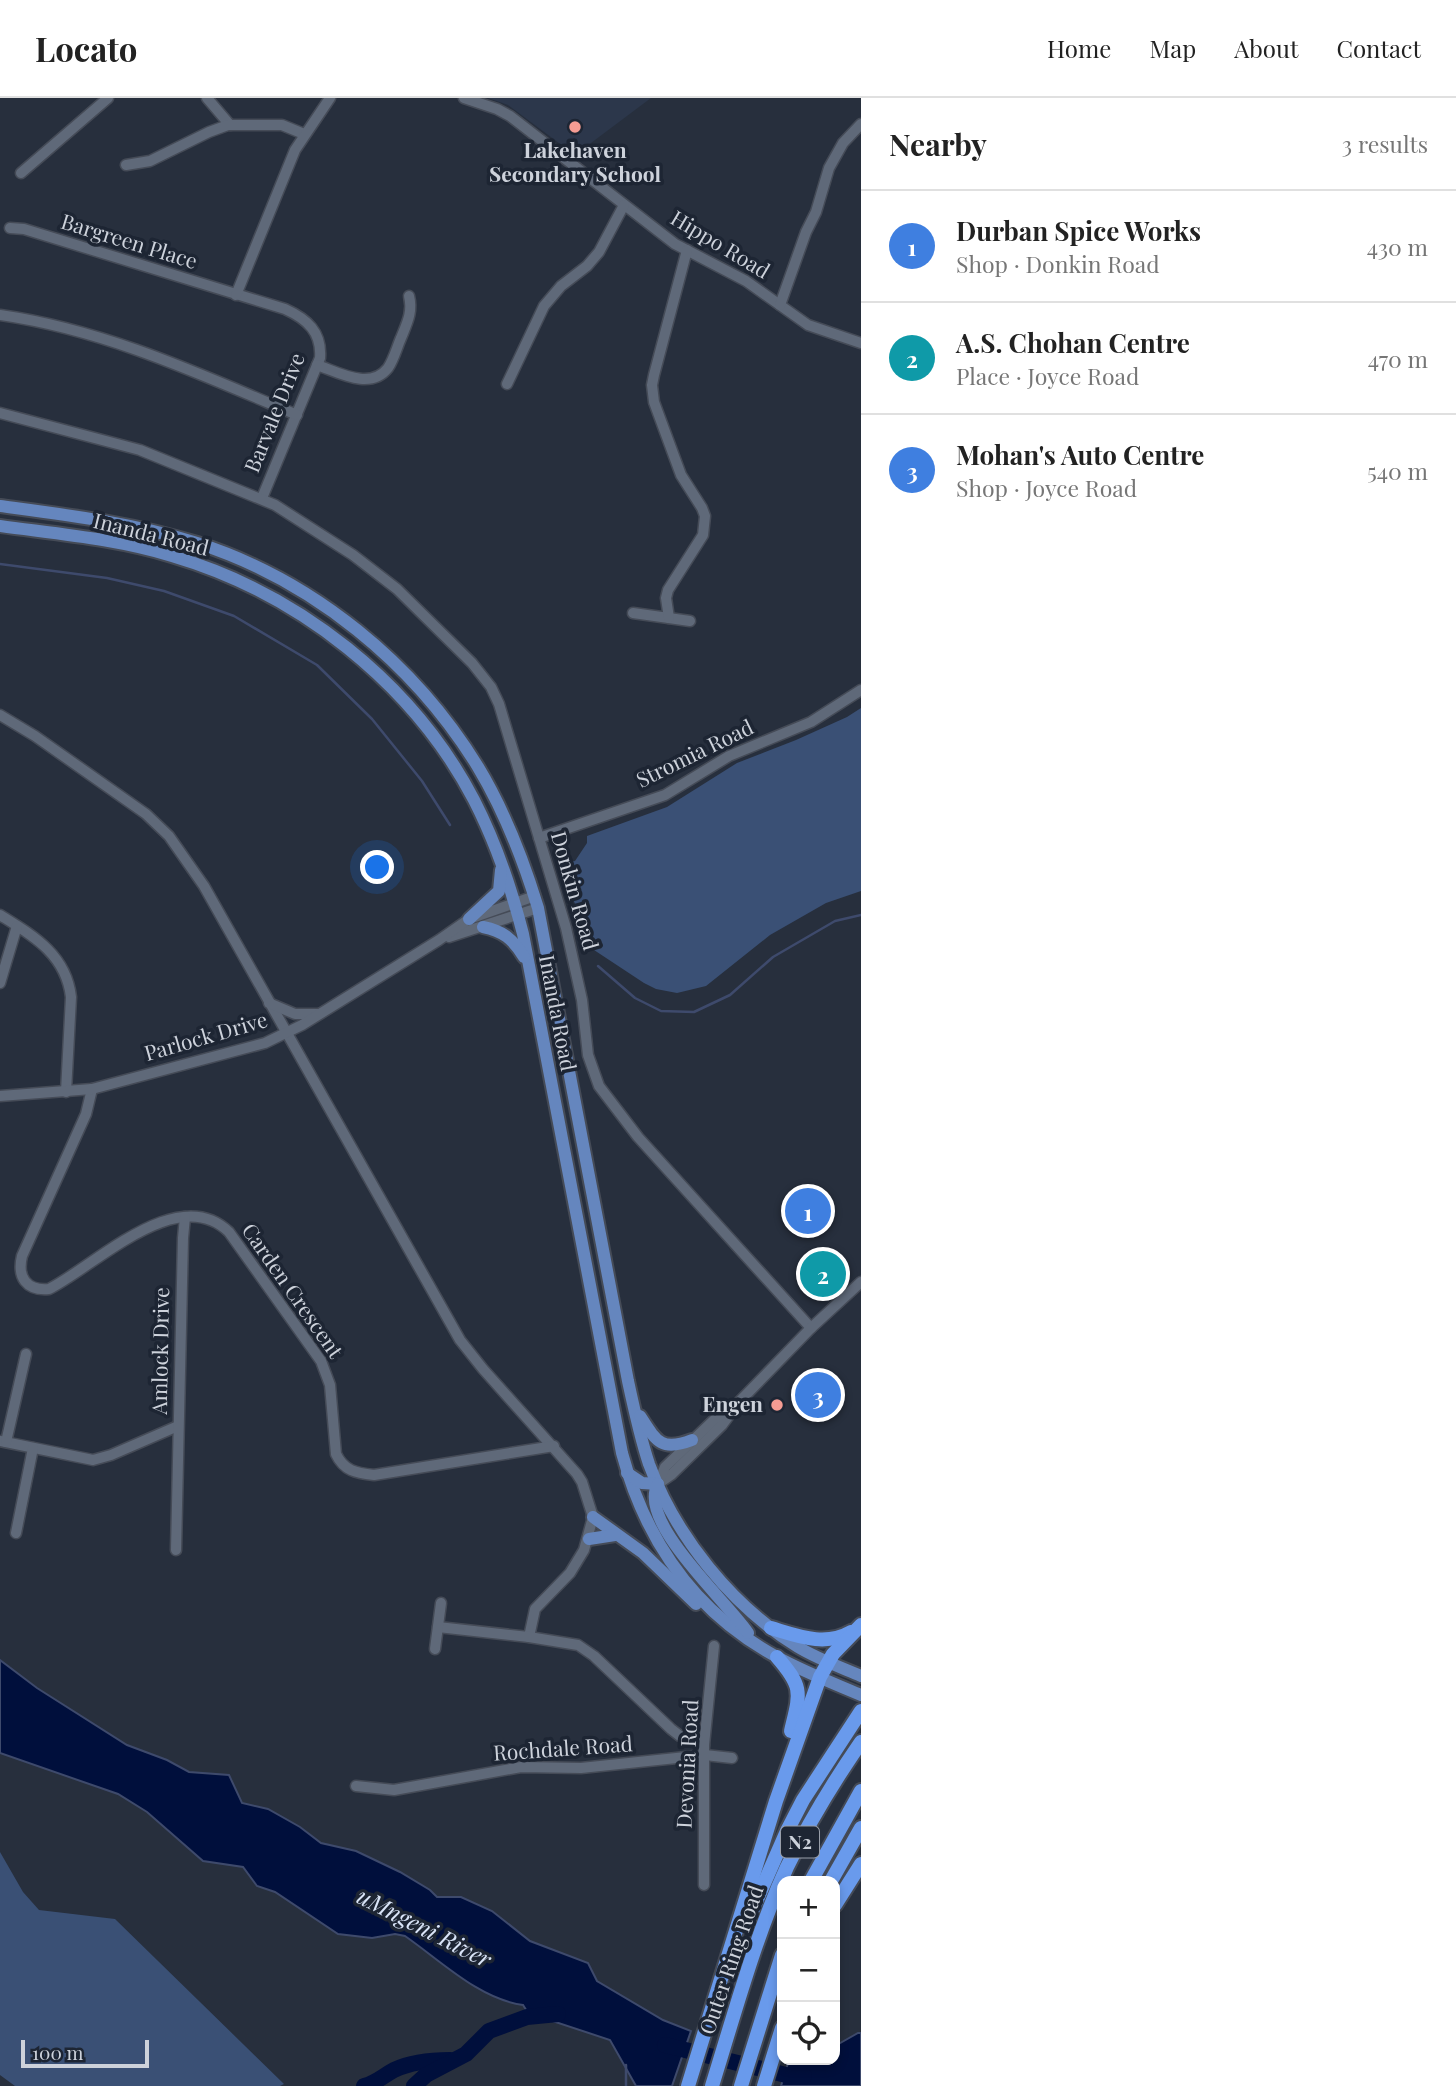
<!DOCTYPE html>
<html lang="en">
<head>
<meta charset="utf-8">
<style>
	:root { --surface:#fff; --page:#f6f6f6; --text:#222; --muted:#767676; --line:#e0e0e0; --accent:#0f766e }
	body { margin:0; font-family:"Playfair Display",serif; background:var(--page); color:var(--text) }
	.controls { position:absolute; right:21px; bottom:21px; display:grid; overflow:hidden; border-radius:14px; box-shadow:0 4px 10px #0003 }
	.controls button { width:63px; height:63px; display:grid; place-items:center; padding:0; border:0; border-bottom:2px solid var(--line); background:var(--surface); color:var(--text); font:35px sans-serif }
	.scale { position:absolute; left:21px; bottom:18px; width:128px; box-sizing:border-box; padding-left:7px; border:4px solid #cdd2db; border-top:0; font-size:19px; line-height:24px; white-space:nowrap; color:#cdd2db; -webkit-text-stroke:5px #1d2533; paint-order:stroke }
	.you { position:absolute; left:378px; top:770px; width:24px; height:24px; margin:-18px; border:5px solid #fff; border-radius:50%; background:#1a73e8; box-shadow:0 0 0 10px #1a73e833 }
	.badge { display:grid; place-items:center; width:46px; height:46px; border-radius:50%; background:var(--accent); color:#fff; font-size:23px; font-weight:700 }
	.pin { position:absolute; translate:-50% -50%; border:4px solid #fff; box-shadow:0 2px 7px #0006 }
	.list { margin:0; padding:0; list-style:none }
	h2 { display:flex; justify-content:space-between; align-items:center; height:91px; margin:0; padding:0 28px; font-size:30px }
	h2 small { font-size:23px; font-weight:400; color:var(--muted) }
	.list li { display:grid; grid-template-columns:46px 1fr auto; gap:21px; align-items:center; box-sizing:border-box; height:112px; padding:0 28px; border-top:2px solid var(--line) }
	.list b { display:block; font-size:26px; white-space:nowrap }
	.list p { margin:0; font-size:23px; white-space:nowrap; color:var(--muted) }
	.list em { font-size:23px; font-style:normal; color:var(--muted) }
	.icon { flex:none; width:38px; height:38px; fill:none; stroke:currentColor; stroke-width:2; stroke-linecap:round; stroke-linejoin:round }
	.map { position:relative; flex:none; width:861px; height:1988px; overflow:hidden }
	header { display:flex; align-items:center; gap:42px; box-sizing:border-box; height:98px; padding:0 35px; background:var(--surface); border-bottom:2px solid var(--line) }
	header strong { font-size:33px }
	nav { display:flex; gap:38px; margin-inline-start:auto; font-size:24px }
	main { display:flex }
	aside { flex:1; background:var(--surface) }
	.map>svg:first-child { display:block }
</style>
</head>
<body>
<header>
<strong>Locato</strong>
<nav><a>Home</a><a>Map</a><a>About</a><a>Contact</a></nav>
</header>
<main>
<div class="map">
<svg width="861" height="1988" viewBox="0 0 861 1988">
	<rect width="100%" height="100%" fill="#272f3d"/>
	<polygon fill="#2c374b" points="488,0 651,0 575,57 508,7"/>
	<g fill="#3a5075">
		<polygon points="861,610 861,793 826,805 770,837 706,888 677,895 656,891 644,885 594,852 573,801 570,764 575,763 587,745 587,738 667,709 737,665 796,642 847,619"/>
		<polygon points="0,1754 23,1794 39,1812 115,1821 284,1986 280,1988 15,1988 0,1977"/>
	</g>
	<g fill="#000f3c" stroke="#3e4a6c" stroke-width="2">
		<path d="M0,1562L37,1590L127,1647L167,1662L189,1674L229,1677L242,1705L268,1711L300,1729L321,1745L356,1753L400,1774L430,1792L437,1799H461L492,1813L530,1843L588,1865L597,1883L663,1922L691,1933L672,1988H636L610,1942L528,1915L523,1907C479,1901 441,1863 405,1838L395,1836L372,1840L338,1836L275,1794L257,1788L243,1769L203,1763L147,1714L118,1696L0,1655Z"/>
		<polygon points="858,1935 861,1935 861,1988 781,1988 789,1962 800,1964 835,1962 835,1948"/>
	</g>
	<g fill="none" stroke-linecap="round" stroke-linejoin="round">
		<g stroke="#3e4a6c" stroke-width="2.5">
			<polyline points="0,466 107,480 164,493 234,518 317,567 372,621 422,683 450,727"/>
			<polyline points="598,868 635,900 661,913 694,914 730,897 773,859 835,823 861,817"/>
			<polyline points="626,1967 626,1988"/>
		</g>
		<g stroke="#000f3c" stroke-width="16">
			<polyline points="665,1947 794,1979 804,1978"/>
			<path d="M364,1988C376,1985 383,1978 394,1972C411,1964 431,1962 450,1962"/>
			<polyline points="414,1988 426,1977 466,1956 489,1933 527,1919 558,1916"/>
		</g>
		<defs>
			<g id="minor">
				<polyline points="207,0 230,27"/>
				<polyline points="464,0 497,11 510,18 675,146 746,183 808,227 861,245"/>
				<polyline points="126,67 150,63 209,34 228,27 282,27 304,36"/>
				<polyline points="21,75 108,0"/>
				<path d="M10,130L24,131L285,211C307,221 322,234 320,260L262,400"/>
				<polyline points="236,197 295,52 330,0"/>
				<polyline points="780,207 806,134 816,114 829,70 843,45 861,26"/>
				<path d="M0,217C105,232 200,276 297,317"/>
				<path d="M317,267C338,274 370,293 388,270C394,261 397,249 401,240C407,225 413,214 409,198"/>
				<polyline points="507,286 544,208 561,188 587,168 599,154 624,107"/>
				<polyline points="0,315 140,352 275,407 353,457 397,491 472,565 491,589 499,606 566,830 582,902 588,957 599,988 638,1039 811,1230"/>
				<polyline points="633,515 690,523"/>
				<polyline points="669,520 666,500 668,492 703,437 705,418 702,410 681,377 654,304 652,287 654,277 687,152"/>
				<polyline points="0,617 35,638 146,716 169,738 204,788 460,1242 483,1271 577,1376 582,1384 593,1419 584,1452 570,1475 535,1511 529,1539"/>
				<polyline points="539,740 665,697 729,658 811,624 861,592"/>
				<path d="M0,817C32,837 66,856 71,899L66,994"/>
				<polyline points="449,839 538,810"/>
				<polyline points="0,885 17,828"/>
				<polyline points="269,905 295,916 319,916"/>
				<path d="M92,991L86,1016L22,1158C17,1179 26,1193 49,1191C95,1168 178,1084 229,1134L321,1263L330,1287L336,1356C344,1373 356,1375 374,1377L554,1348"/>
				<polyline points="0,998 92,991 265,945 302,927 439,842 469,821 535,798"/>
				<polyline points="0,1343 93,1362 111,1357 178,1328"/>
				<polyline points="6,1344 26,1256"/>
				<polyline points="658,1386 671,1377 722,1327 739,1304 811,1230 861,1184"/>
				<polyline points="658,1386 665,1369 716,1320 733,1308"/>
				<polyline points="16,1435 33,1350"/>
				<polyline points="176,1452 183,1140 185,1119"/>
				<polyline points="438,1529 529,1539 578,1547 594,1558 671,1631 680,1638 704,1647"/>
				<polyline points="435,1551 441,1505"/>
				<polyline points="356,1688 394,1692 521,1669 581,1670 705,1657 732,1660"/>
				<polyline points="704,1787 704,1647 714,1548"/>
			</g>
			<g id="major">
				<path d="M0,408C67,417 133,425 197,445C313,482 415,566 478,669C504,712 523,761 538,810L628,1283C634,1311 640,1339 649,1366C676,1439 732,1508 798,1549C818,1561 840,1569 861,1578"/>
				<path d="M0,428C58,436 117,441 172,458C298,495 413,585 474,702C496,745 511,789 523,836L622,1355C646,1444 696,1515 777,1559C804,1574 833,1585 861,1597"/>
				<polyline points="469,821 499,793 501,772"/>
				<path d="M483,829C503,833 513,841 524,859"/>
				<path d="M640,1318C656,1343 661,1354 692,1342"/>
				<polyline points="627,1375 642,1385 658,1386"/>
				<path d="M658,1386C636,1424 729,1505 748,1535"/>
				<polyline points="593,1419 643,1455 696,1506"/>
				<polyline points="589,1441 615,1437"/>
			</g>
			<g id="highway">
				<path d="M771,1530C798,1538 825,1549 851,1534"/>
				<path d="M777,1559C804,1590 800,1595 791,1633"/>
				<polyline points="811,1783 861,1693"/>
				<polyline points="831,1783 861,1730"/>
				<polyline points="835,1807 861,1766"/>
				<polyline points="748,1822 787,1733 803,1702 861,1613"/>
				<polyline points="688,1988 776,1703 820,1579 833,1556 861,1527"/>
				<path d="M712,1988C735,1914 755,1839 787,1769C808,1726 834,1683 861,1644"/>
				<polyline points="741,1988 782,1857"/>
				<polyline points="764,1988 782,1930"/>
			</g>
		</defs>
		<use href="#minor" stroke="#454b57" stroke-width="13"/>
		<use href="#major" stroke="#454b57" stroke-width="16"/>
		<use href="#highway" stroke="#454b57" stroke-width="18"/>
		<use href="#minor" stroke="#5f6979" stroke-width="10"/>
		<use href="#major" stroke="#6586be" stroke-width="12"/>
		<use href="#highway" stroke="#699aec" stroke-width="14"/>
	</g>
	<g fill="#f59c93" stroke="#1d2533" stroke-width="2.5">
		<circle cx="575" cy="29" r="7"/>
		<circle cx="777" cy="1307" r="7"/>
	</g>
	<g text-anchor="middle" stroke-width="7" stroke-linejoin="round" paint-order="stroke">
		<rect fill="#1d2533" stroke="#989ea9" stroke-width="2" x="781" y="1728.5" width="38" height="31" rx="5"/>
		<g font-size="19" font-weight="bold" fill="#cdd2db">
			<text x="800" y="1751">N2</text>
		</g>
		<g font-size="21" font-weight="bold" fill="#cdd2db" stroke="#1d2533">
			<text x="575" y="60">Lakehaven<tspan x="575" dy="24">Secondary School</tspan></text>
			<text x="763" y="1314" text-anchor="end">Engen</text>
		</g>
		<g font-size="21" fill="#cdd2db" stroke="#1d2533">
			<text transform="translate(129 144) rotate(17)" y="7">Bargreen Place</text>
			<text transform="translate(720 147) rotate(31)" y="7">Hippo Road</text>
			<text transform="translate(275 315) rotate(-68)" y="7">Barvale Drive</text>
			<text transform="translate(151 437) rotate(14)" y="7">Inanda Road</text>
			<text transform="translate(695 656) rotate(-26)" y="7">Stromia Road</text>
			<text transform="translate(574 793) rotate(74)" y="7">Donkin Road</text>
			<text transform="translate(557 915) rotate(79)" y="7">Inanda Road</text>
			<text transform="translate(206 939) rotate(-16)" y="7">Parlock Drive</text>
			<text transform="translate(292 1193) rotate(55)" y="7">Carden Crescent</text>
			<text transform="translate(161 1253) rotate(-89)" y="7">Amlock Drive</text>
			<text transform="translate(563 1651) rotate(-4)" y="7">Rochdale Road</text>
			<text transform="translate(688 1666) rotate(-87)" y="7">Devonia Road</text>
			<text transform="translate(732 1862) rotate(-71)" y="7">Outer Ring Road</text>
		</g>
		<g font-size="23" font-style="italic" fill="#dae5f8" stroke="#1d2533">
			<text transform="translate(424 1830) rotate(27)" y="8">uMngeni River</text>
		</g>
	</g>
</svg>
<div class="controls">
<button>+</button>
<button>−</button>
<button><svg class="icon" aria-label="locate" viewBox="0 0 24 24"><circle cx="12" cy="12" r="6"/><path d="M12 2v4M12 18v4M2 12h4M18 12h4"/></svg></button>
</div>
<div class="scale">100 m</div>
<div class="you"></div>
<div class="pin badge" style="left:808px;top:1113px;background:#3f7fe0">1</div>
<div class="pin badge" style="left:823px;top:1176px;background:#0f9aa8">2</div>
<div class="pin badge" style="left:818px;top:1297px;background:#3f7fe0">3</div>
</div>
<aside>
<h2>Nearby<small>3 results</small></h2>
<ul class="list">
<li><span class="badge" style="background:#3f7fe0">1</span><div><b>Durban Spice Works</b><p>Shop · Donkin Road</p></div><em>430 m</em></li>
<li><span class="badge" style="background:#0f9aa8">2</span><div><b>A.S. Chohan Centre</b><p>Place · Joyce Road</p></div><em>470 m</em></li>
<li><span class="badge" style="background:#3f7fe0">3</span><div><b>Mohan's Auto Centre</b><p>Shop · Joyce Road</p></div><em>540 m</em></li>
</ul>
</aside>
</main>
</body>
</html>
